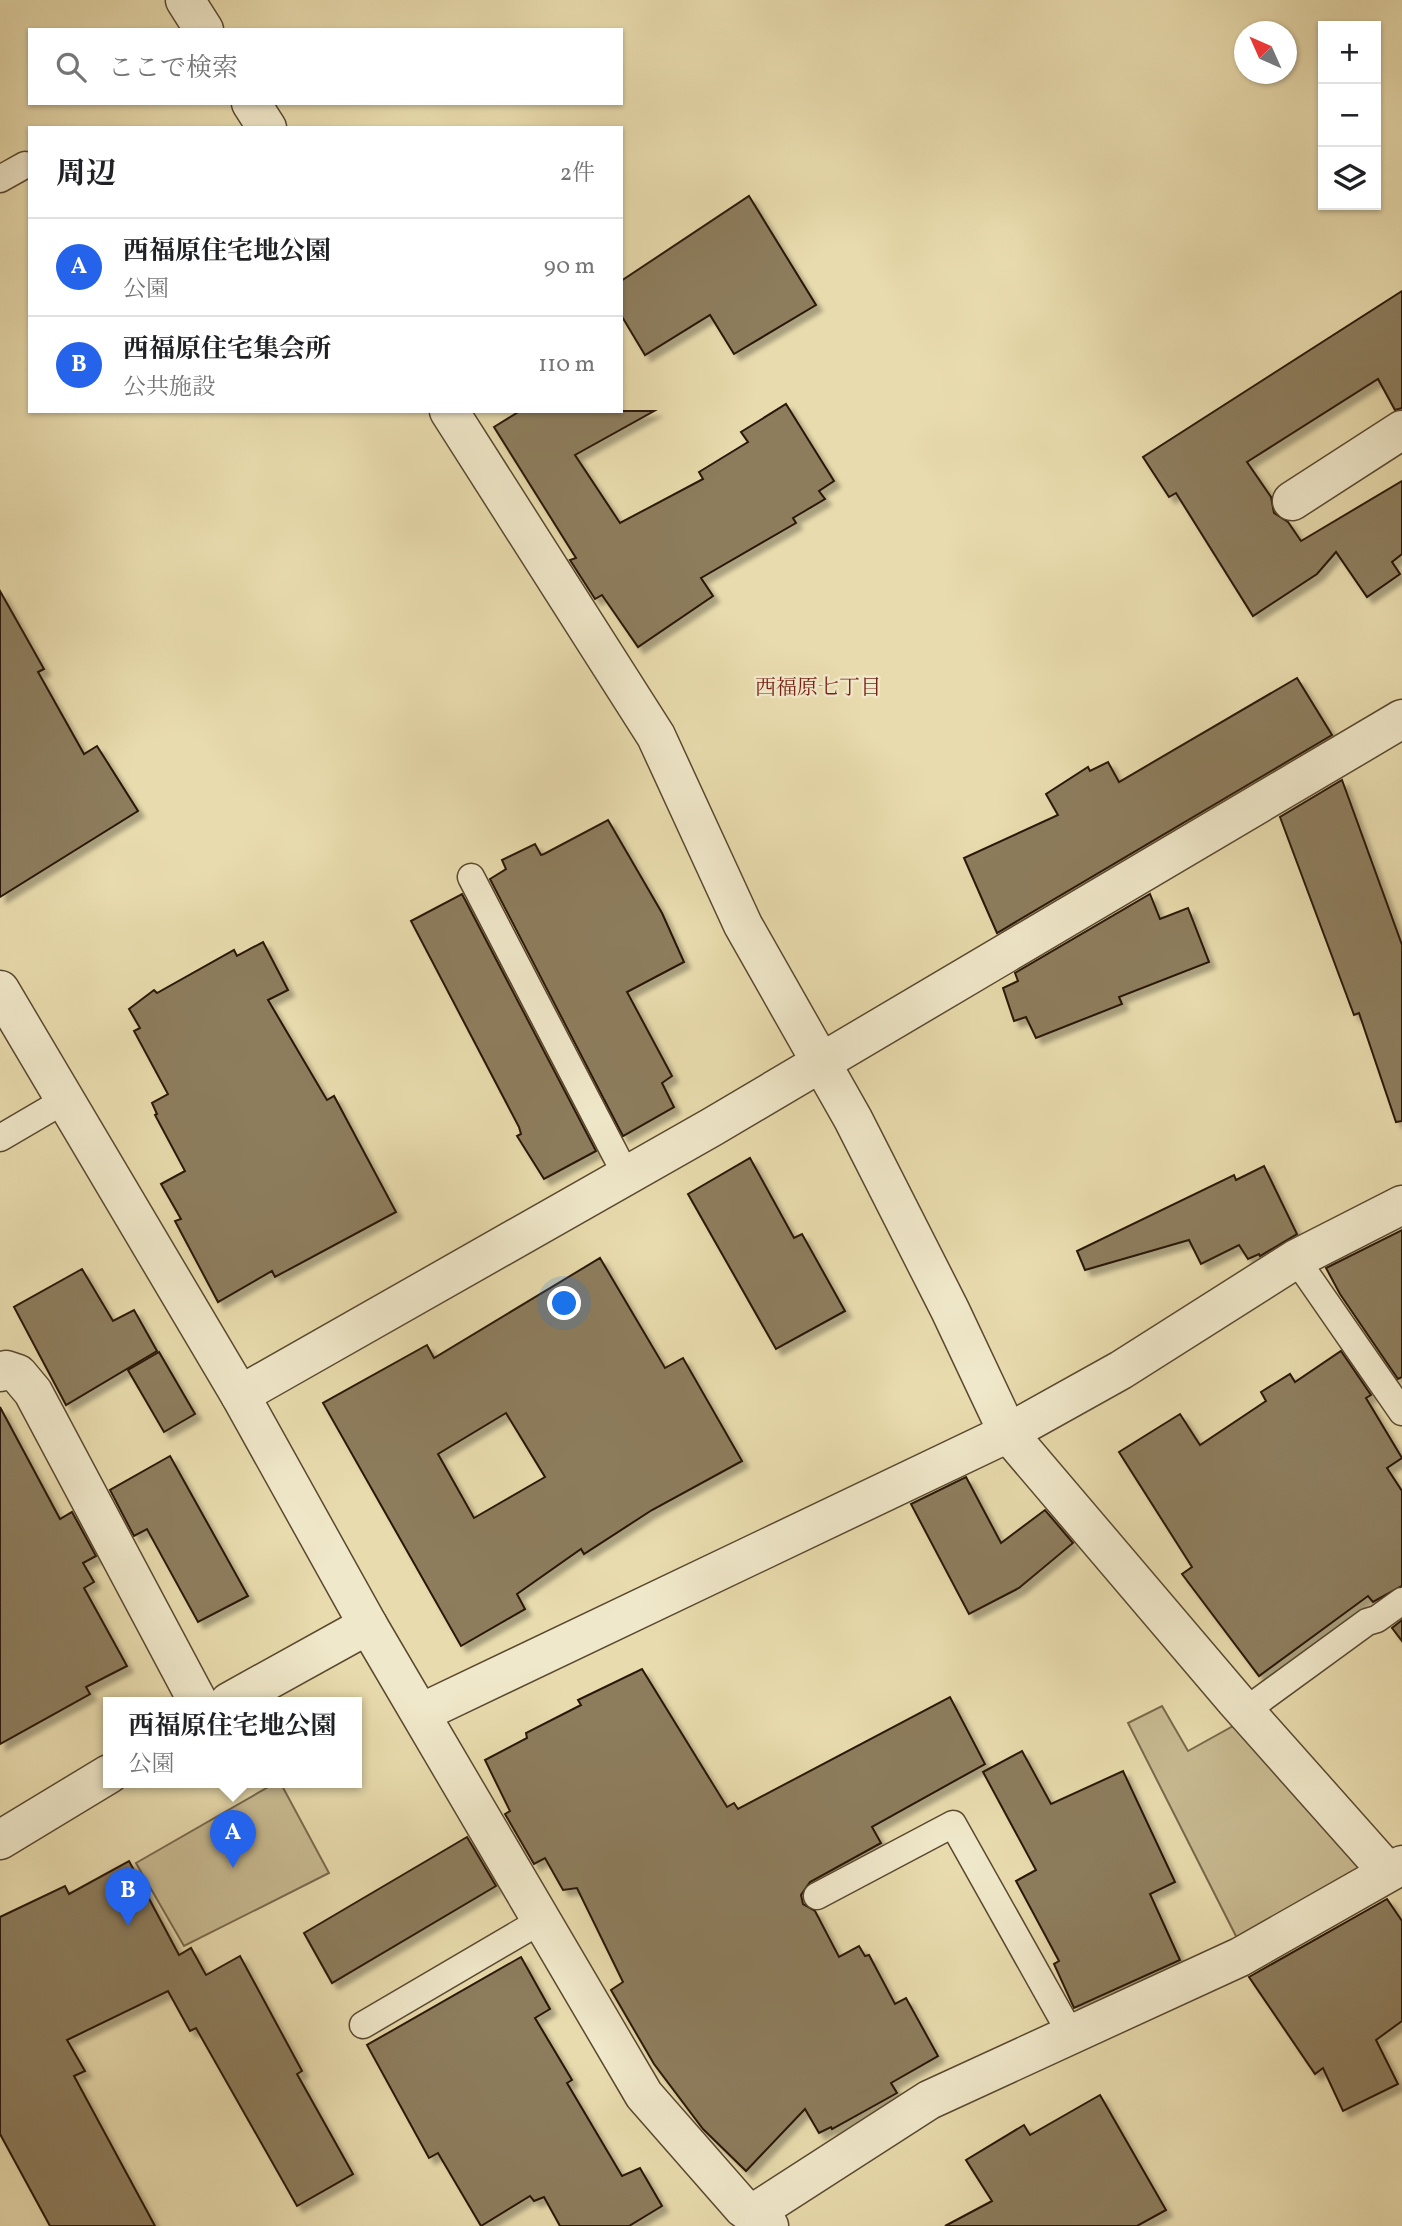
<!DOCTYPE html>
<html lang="ja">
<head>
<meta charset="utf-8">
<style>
	:root { --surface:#fff; --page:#f6f6f6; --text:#202124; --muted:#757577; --line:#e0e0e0; --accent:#2563eb }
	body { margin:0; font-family:Vollkorn,"Noto Serif JP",serif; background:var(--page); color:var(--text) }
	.controls { position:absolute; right:21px; top:21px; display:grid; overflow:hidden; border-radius:0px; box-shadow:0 2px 5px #0004 }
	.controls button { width:63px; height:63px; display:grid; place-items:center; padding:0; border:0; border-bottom:2px solid var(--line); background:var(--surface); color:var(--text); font:35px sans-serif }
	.compass { position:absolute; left:1234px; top:21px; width:63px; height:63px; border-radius:50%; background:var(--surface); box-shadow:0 2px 5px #0004; rotate:315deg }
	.you { position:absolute; left:565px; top:1304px; width:24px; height:24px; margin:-18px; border:5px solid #fff; border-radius:50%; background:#1a73e8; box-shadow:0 0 0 10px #1a73e833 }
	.badge { display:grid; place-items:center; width:46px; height:46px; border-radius:50%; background:var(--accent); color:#fff; font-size:23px; font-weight:700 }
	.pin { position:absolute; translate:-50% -58px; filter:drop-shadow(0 2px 4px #0008) }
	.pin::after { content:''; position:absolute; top:37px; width:24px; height:21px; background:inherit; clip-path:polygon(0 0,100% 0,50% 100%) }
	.popup { position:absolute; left:103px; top:1697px; width:259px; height:91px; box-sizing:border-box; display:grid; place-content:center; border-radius:0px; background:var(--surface); filter:drop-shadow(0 2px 5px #0005); font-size:23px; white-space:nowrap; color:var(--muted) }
	.popup b { font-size:26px; color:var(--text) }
	.popup::after { content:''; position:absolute; left:50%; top:100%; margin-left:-14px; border:14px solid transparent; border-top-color:var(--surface) }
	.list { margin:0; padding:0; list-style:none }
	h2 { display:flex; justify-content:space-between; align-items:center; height:91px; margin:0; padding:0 28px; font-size:30px }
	h2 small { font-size:23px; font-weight:400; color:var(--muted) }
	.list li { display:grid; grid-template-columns:46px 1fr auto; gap:21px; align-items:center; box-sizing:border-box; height:98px; padding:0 28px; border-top:2px solid var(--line) }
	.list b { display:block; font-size:26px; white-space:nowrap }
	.list p { margin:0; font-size:23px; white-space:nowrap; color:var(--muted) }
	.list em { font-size:23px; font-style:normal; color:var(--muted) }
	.icon { flex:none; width:38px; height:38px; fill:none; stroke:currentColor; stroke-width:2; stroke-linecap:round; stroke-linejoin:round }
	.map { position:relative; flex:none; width:1402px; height:2226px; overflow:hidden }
	.search { position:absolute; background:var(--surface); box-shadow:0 2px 5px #0004; left:28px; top:28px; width:595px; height:77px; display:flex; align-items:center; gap:18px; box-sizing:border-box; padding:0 24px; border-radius:0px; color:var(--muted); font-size:26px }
	.panel { position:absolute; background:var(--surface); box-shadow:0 2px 5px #0004; left:28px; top:126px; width:595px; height:287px; border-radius:0px }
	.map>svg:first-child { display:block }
</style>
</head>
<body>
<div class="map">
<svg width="1402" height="2226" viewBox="0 0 1402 2226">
	<defs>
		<filter id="shadow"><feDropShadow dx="6" dy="6" stdDeviation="2" flood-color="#0004"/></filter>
	</defs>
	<rect width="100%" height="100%" fill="#e8dbad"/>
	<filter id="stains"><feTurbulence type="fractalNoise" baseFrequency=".00286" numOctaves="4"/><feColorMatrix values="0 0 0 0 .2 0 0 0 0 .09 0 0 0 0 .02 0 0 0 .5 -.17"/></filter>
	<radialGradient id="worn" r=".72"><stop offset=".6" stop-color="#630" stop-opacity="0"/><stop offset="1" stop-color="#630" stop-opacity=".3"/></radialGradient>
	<g fill="#c8ba91" stroke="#79694c" stroke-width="2">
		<polygon points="1162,1706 1188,1751 1244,1720 1373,1869 1240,1944 1128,1723"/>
		<polygon points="277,1782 280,1782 329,1873 184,1946 136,1863"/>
	</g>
	<g fill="#8d7d5d" stroke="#2a1807" stroke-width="2" fill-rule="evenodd" filter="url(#shadow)">
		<polygon points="749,196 816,305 734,354 710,315 645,355 621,315 621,281"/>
		<polygon points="1402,291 1402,408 1395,410 1378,379 1247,462 1271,497 1274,513 1288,522 1301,541 1402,481 1402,554 1392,562 1400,574 1367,597 1336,552 1317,574 1253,616 1176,493 1169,497 1143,457"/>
		<polygon points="786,404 834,481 819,491 825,499 793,518 796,523 701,578 713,596 638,647 602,595 595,599 570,560 576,558 494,427 520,411 654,411 575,455 620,523 703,479 699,472 748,442 741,432"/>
		<polygon points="0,591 44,669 38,672 84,754 97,746 138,811 0,897"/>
		<polygon points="1297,678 1332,735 997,933 964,858 1058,815 1046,794 1088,767 1090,771 1108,762 1119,782"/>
		<polygon points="1342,780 1402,945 1402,1121 1396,1122 1359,1013 1354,1015 1280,817"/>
		<polygon points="608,820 662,913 684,962 627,992 672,1076 662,1083 674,1107 623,1136 490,879 506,869 502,860 535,844 541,855 544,854"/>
		<polygon points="462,894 596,1151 544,1179 517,1136 521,1134 519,1127 411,921"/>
		<polygon points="1150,894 1160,919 1188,908 1209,962 1119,997 1122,1004 1036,1038 1026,1017 1014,1021 1003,988 1018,981 1015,973"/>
		<polygon points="263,942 288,990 268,1000 324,1095 327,1100 334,1096 396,1212 275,1277 272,1271 218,1302 175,1221 181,1219 161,1184 185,1171 155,1115 157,1114 152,1103 168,1094 134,1031 140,1028 129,1009 154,990 157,993 234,950 237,956"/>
		<polygon points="750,1158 794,1238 802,1234 845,1311 776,1349 688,1194"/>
		<polygon points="1264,1166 1297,1234 1260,1256 1259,1254 1248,1259 1239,1245 1201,1264 1189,1240 1085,1270 1077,1251 1234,1175 1236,1180"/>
		<polygon points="1402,1230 1402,1377 1398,1379 1340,1294 1326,1268"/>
		<path d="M600,1258L665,1368L683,1358L742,1461L652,1510L584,1554L581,1549L517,1594L525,1609L461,1646L323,1403L427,1345L434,1358ZM506,1413L545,1477L474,1518L438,1454Z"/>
		<polygon points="82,1269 113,1321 134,1310 157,1351 66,1405 14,1307"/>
		<polygon points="1341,1351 1371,1395 1366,1398 1402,1458 1387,1468 1402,1491 1402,1586 1373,1602 1368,1596 1259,1676 1182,1574 1192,1567 1119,1452 1180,1414 1200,1445 1266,1401 1261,1392 1290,1374 1295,1382"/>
		<polygon points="159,1352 195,1414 164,1432 128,1370"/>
		<polygon points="0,1407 60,1519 72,1512 96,1556 83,1563 94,1582 84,1588 127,1666 86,1687 90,1694 0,1744"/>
		<polygon points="170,1456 248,1596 198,1622 147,1529 134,1536 110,1490"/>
		<polygon points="966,1477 1001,1543 1045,1510 1073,1543 1019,1588 969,1614 911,1504"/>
		<polygon points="1402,1620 1402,1641 1392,1628"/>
		<polygon points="642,1669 727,1807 734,1803 738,1809 950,1697 985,1764 872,1827 881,1843 810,1882 801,1895 803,1904 815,1911 839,1957 859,1946 865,1956 869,1955 895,2004 906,1998 938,2056 891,2083 897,2093 832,2129 831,2127 819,2133 805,2109 746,2171 703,2129 654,2064 611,1990 623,1982 577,1888 563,1890 545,1858 534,1864 505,1814 510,1811 485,1760 527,1738 526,1733 581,1705 578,1700"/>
		<polygon points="1022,1751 1051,1804 1123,1771 1175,1882 1150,1894 1180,1960 1074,2008 1054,1964 1059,1961 1016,1881 1036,1870 983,1772"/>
		<polygon points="467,1837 496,1886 332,1983 304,1933"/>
		<polygon points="129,1861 179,1955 191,1948 206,1975 240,1956 302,2071 297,2074 353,2174 297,2206 196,2028 190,2031 168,1991 67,2040 85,2071 74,2076 155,2226 50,2226 0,2134 0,1917 65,1886 69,1894"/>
		<polygon points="1387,1899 1402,1921 1402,2021 1376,2040 1398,2084 1343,2111 1323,2068 1315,2074 1249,1977"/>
		<polygon points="521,1957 550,2009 535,2018 572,2080 567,2083 622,2176 640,2168 662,2206 629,2226 560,2226 544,2197 534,2201 530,2196 481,2226 438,2153 429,2158 367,2045"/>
		<polygon points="1100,2095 1166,2210 1137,2226 945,2226 992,2201 966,2160 1024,2125 1030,2135"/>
	</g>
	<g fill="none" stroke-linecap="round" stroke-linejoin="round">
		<defs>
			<g id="service">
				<polyline points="0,179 25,165"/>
				<polyline points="471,877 626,1175"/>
				<polyline points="0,1138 65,1100"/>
				<polyline points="1296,1259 1402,1412"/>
				<polyline points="1245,1711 1367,1622 1377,1619 1402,1601"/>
				<polyline points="817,1896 953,1824 1072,2036"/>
				<polyline points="363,2025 542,1920"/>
			</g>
			<g id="minor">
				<polyline points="185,0 204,30"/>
				<polyline points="251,103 267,128"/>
				<polyline points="449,411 656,736 743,925 853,1119 950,1310 1008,1433 1236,1701 1388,1872"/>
				<polyline points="1292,501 1402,430"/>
				<polyline points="0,990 240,1395 368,1625 644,2095 743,2208 769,2226"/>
				<polyline points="0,1372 6,1370 18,1374 33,1392 198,1702"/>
				<polyline points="240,1395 712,1127 1402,719"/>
				<polyline points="229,1702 368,1625"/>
				<polyline points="421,1713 1008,1433 1121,1370 1296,1259 1402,1205"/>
				<polyline points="0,1840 109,1774"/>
				<polyline points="752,2214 929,2100 1240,1957 1402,1865"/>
			</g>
		</defs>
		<use href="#service" stroke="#5a4930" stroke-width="29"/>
		<use href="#minor" stroke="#5a4930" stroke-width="41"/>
		<use href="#service" stroke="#f0e8ca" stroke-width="26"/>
		<use href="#minor" stroke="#f0e8ca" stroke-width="38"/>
	</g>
	<g text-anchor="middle" stroke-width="5" stroke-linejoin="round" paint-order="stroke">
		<g font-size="21" fill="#7a1f14" stroke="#f0e8ca">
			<text x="818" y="694">西福原七丁目</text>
		</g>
	</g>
	<rect width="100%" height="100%" filter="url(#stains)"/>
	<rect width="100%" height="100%" fill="url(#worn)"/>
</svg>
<div class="controls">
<button>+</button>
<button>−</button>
<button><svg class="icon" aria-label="layers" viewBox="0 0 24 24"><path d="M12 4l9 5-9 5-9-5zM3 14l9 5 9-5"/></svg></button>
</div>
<svg class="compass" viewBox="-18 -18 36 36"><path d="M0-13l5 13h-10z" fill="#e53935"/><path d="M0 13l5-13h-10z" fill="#757577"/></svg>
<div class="you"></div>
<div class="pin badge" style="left:233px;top:1868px">A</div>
<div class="popup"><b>西福原住宅地公園</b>公園</div>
<div class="pin badge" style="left:128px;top:1926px">B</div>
<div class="search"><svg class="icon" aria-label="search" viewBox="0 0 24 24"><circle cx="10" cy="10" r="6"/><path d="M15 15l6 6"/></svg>ここで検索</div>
<section class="panel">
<h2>周辺<small>2件</small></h2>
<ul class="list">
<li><span class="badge">A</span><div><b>西福原住宅地公園</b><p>公園</p></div><em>90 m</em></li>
<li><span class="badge">B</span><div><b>西福原住宅集会所</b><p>公共施設</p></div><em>110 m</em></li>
</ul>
</section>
</div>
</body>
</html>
